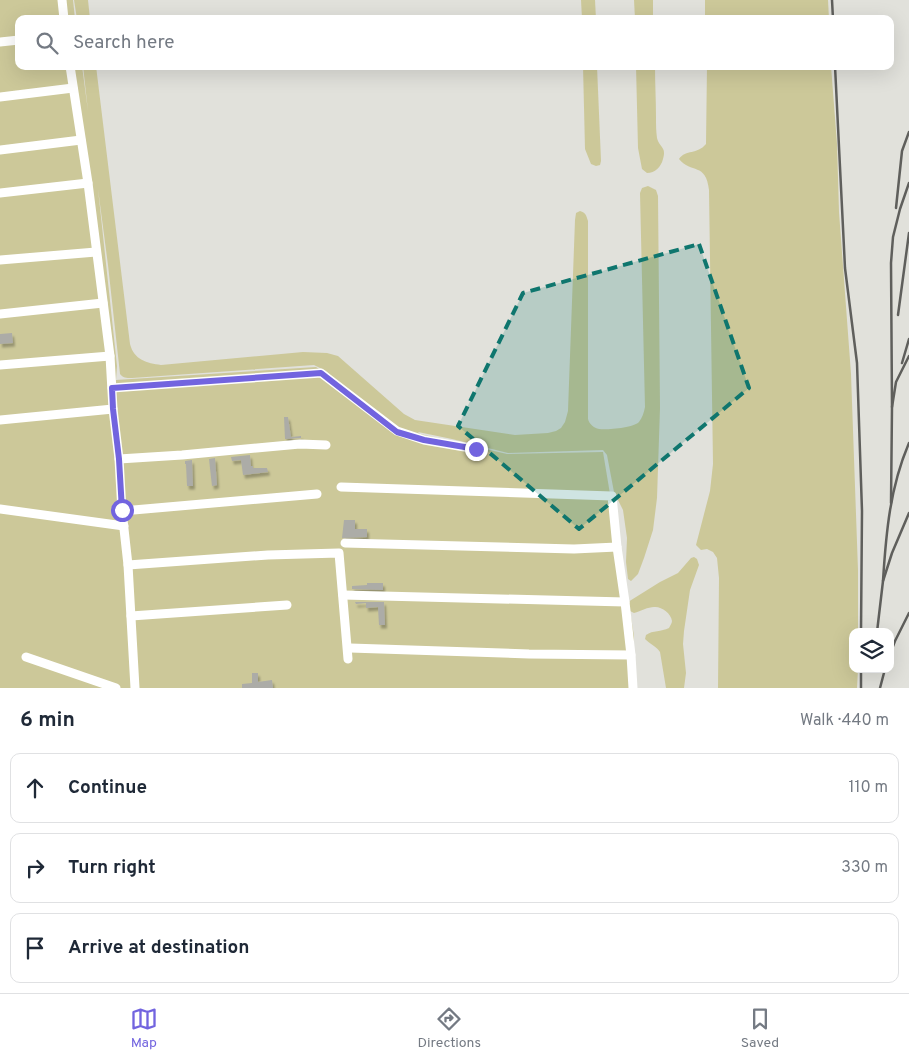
<!DOCTYPE html>
<html lang="en">
<head>
<meta charset="utf-8">
<style>
	:root { --surface:#fff; --page:#f2f2f3; --text:#1f2937; --muted:#747a83; --line:#e0e1e3; --accent:#7264df }
	body { margin:0; font-family:Overpass,sans-serif; background:var(--page); color:var(--text) }
	.controls { position:absolute; right:15px; bottom:15px; display:grid; overflow:hidden; border-radius:10px; box-shadow:0 5px 20px #0002 }
	.controls button { width:45px; height:45px; display:grid; place-items:center; padding:0; border:0; border-bottom:1px solid var(--line); background:var(--surface); color:var(--text); font:25px sans-serif }
	.stop { position:absolute; width:15px; height:15px; margin:-11px; border:4px solid #7264df; border-radius:50%; background:#fff }
	.stop.end { background:#7264df; border-color:#fff; box-shadow:0 1px 5px #0008 }
	.list { margin:0; padding:0; list-style:none }
	h2 { display:flex; justify-content:space-between; align-items:center; height:65px; margin:0; padding:0 20px; font-size:21px }
	h2 small { font-size:16px; font-weight:400; color:var(--muted) }
	.list li { display:grid; grid-template-columns:32px 1fr auto; gap:15px; align-items:center; box-sizing:border-box; height:70px; margin:0 10px 10px; padding:0 10px; border:1px solid var(--line); border-radius:10px }
	.list b { display:block; font-size:19px; white-space:nowrap }
	.list em { font-size:16px; font-style:normal; color:var(--muted) }
	.icon { flex:none; width:28px; height:28px; fill:none; stroke:currentColor; stroke-width:2; stroke-linecap:round; stroke-linejoin:round }
	.map { position:relative; flex:none; width:909px; height:688px; overflow:hidden }
	.search { position:absolute; background:var(--surface); box-shadow:0 5px 20px #0002; left:15px; right:15px; top:15px; height:55px; display:flex; align-items:center; gap:12px; box-sizing:border-box; padding:0 18px; border-radius:10px; color:var(--muted); font-size:19px }
	.sheet { height:305px; background:var(--surface) }
	nav { display:flex; justify-content:space-around; align-items:center; box-sizing:border-box; height:70px; border-top:1px solid var(--line); background:var(--surface); font-size:14px; color:var(--muted) }
	nav a { display:grid; justify-items:center; gap:2px }
	nav .on { color:var(--accent) }
	.map>svg:first-child { display:block }
</style>
</head>
<body>
<div class="map">
<svg width="909" height="688" viewBox="0 0 909 688">
	<defs>
		<filter id="shadow"><feDropShadow dx="2" dy="3.5" stdDeviation="1" flood-color="#0004"/></filter>
	</defs>
	<rect width="100%" height="100%" fill="#e1e1db"/>
	<g fill="#ccc899" fill-rule="evenodd">
		<path d="M0,0H73L75,19H19V66H82L88,111L83,66H96L130,344C134,360 147,363 161,365L303,352L327,353L338,356L404,414L415,420L515,435L548,433L556,431L561,428L565,422L568,411L575,220L576,213L580,211C586,213 586,215 588,221V419C589,424 594,428 599,429C607,430 633,428 639,422C642,418 644,413 645,407L640,193L642,188L648,186L656,190L658,196L660,408L657,498L653,530L644,558L638,574L631,581L628,579L626,562L627,538L623,510L614,492L607,455L603,450L508,453L452,439L418,432L420,434L507,454L603,452L628,602L660,582L678,573L691,558L694,557L697,559L699,565L690,590L684,631L683,644L686,673L684,688H666L660,652C657,647 650,644 645,639L646,635C653,630 661,632 669,628C670,626 672,623 672,621C671,613 661,606 654,607C648,607 641,611 634,613L630,611L634,636V688H0ZM98,189L108,265L120,374C123,378 126,378 132,378L314,365L326,371L334,379L316,367L116,380L117,366Z"/>
		<polygon points="74,0 88,0 90,19 77,19"/>
		<polygon points="581,0 595,0 596,19 582,19"/>
		<polygon points="634,0 653,0 653,19 635,19"/>
		<polygon points="705,0 828,0 829,19 705,19"/>
		<polygon points="583,66 597,66 601,161 600,165 596,166 591,164 585,149"/>
		<path d="M636,66H655C655,83 656,101 656,118C656,124 656,131 657,138C659,147 667,147 663,159C661,167 655,173 647,173L642,169L638,148Z"/>
		<path d="M707,66H831L837,144L839,212L851,374L858,570V632H853V669H858L857,688H718L719,578L717,558L713,552L707,549L701,550L696,545L710,491L713,464L709,190C706,162 691,174 679,159C686,149 697,155 706,144Z"/>
	</g>
	<g fill="#acaca7" filter="url(#shadow)">
		<polygon points="12,333 13,343 0,344 0,334"/>
		<polygon points="284,417 288,417 291,437 301,436 301,438 285,439"/>
		<polygon points="250,455 251,466 253,466 253,468 267,468 268,472 243,475 241,460 232,461 231,457"/>
		<polygon points="215,458 217,485 212,486 209,459"/>
		<polygon points="192,460 193,486 187,486 186,464 185,464 185,461"/>
		<polygon points="344,520 355,520 355,529 367,529 367,537 342,538"/>
		<polygon points="367,583 383,583 383,590 352,589 352,586 367,585"/>
		<polygon points="355,602 384,602 385,625 379,625 378,607 366,608 366,603 356,604"/>
		<polygon points="252,673 258,673 258,682 272,680 273,688 242,688 242,684 252,683"/>
	</g>
	<g fill="none" stroke-linecap="round" stroke-linejoin="round">
		<g stroke="#fff" stroke-width="9">
			<polyline points="62,0 64,19"/>
			<polyline points="0,42 19,40"/>
			<polyline points="70,66 88,183 110,356 113,409 119,459 122,511 128,565 135,688"/>
			<polyline points="0,97 73,88"/>
			<polyline points="0,150 81,140"/>
			<polyline points="0,193 88,183"/>
			<polyline points="0,260 96,252"/>
			<polyline points="0,314 103,303"/>
			<polyline points="0,365 110,356"/>
			<polyline points="112,388 321,373 397,431 424,440 476,449"/>
			<polyline points="0,420 113,409"/>
			<polyline points="119,459 182,455 300,444 326,445"/>
			<polyline points="341,487 612,496 617,547 625,602 631,655 633,688"/>
			<polyline points="0,509 124,526"/>
			<polyline points="122,511 317,494"/>
			<polyline points="345,543 574,549 617,547"/>
			<polyline points="128,565 268,555 339,553 348,659"/>
			<polyline points="343,595 625,602"/>
			<polyline points="131,616 287,605"/>
			<polyline points="350,648 529,654 631,655"/>
			<polyline points="26,657 116,688"/>
		</g>
		<g stroke="#5f5f5c" stroke-width="2.5">
			<polyline points="832,0 833,19"/>
			<polyline points="835,66 845,268 857,363 862,511 861,632"/>
			<polyline points="896,208 902,151 909,132"/>
			<polyline points="898,315 909,233"/>
			<polyline points="902,363 909,339"/>
			<polyline points="892,407 891,263 893,237 900,209 909,183"/>
			<polyline points="891,503 892,407 896,382 909,356"/>
			<path d="M883,581C886,533 890,487 909,443"/>
			<polyline points="877,632 883,581 892,553 909,513"/>
			<polyline points="890,654 895,641 909,613"/>
			<polyline points="861,688 861,669"/>
			<polyline points="880,688 885,669"/>
		</g>
	</g>
	<g fill="none" stroke-linecap="round" stroke-linejoin="round">
		<polyline stroke="#7264df" stroke-width="6" points="122,510 119,459 113,409 112,388 321,373 397,432 424,440 476,449"/>
	</g>
	<path fill="#0f766e" fill-opacity="0.2" stroke="#0f766e" stroke-width="4" stroke-dasharray="10 6" stroke-linejoin="round" d="M699,244L749,388L579,529L458,426L523,293Z"/>
</svg>
<div class="controls">
<button><svg class="icon" aria-label="layers" viewBox="0 0 24 24"><path d="M12 4l9 5-9 5-9-5zM3 14l9 5 9-5"/></svg></button>
</div>
<div class="stop" style="left:122px;top:510px"></div>
<div class="stop end" style="left:476px;top:449px"></div>
<div class="search"><svg class="icon" aria-label="search" viewBox="0 0 24 24"><circle cx="10" cy="10" r="6"/><path d="M15 15l6 6"/></svg>Search here</div>
</div>
<section class="sheet">
<h2>6 min<small>Walk · 440 m</small></h2>
<ul class="list">
<li><svg class="icon" aria-label="ahead" viewBox="0 0 24 24"><path d="M12 20V5M6 11l6-6 6 6"/></svg><div><b>Continue</b></div><em>110 m</em></li>
<li><svg class="icon" aria-label="right" viewBox="0 0 24 24"><path d="M7 20v-9h11M14 6l5 5-5 5"/></svg><div><b>Turn right</b></div><em>330 m</em></li>
<li><svg class="icon" aria-label="arrive" viewBox="0 0 24 24"><path d="M6 21V4h12l-3 4 3 4H6"/></svg><div><b>Arrive at destination</b></div></li>
</ul>
</section>
<nav>
<a class="on"><svg class="icon" aria-label="map" viewBox="0 0 24 24"><path d="M3 6l6-2 6 2 6-2v14l-6 2-6-2-6 2zM9 4v14M15 6v14"/></svg>Map</a>
<a><svg class="icon" aria-label="directions" viewBox="0 0 24 24"><path d="M12 3l9 9-9 9-9-9zM9 14v-3h6M13 9l2 2-2 2"/></svg>Directions</a>
<a><svg class="icon" aria-label="saved" viewBox="0 0 24 24"><path d="M7 4h10v16l-5-4-5 4z"/></svg>Saved</a>
</nav>
</body>
</html>
